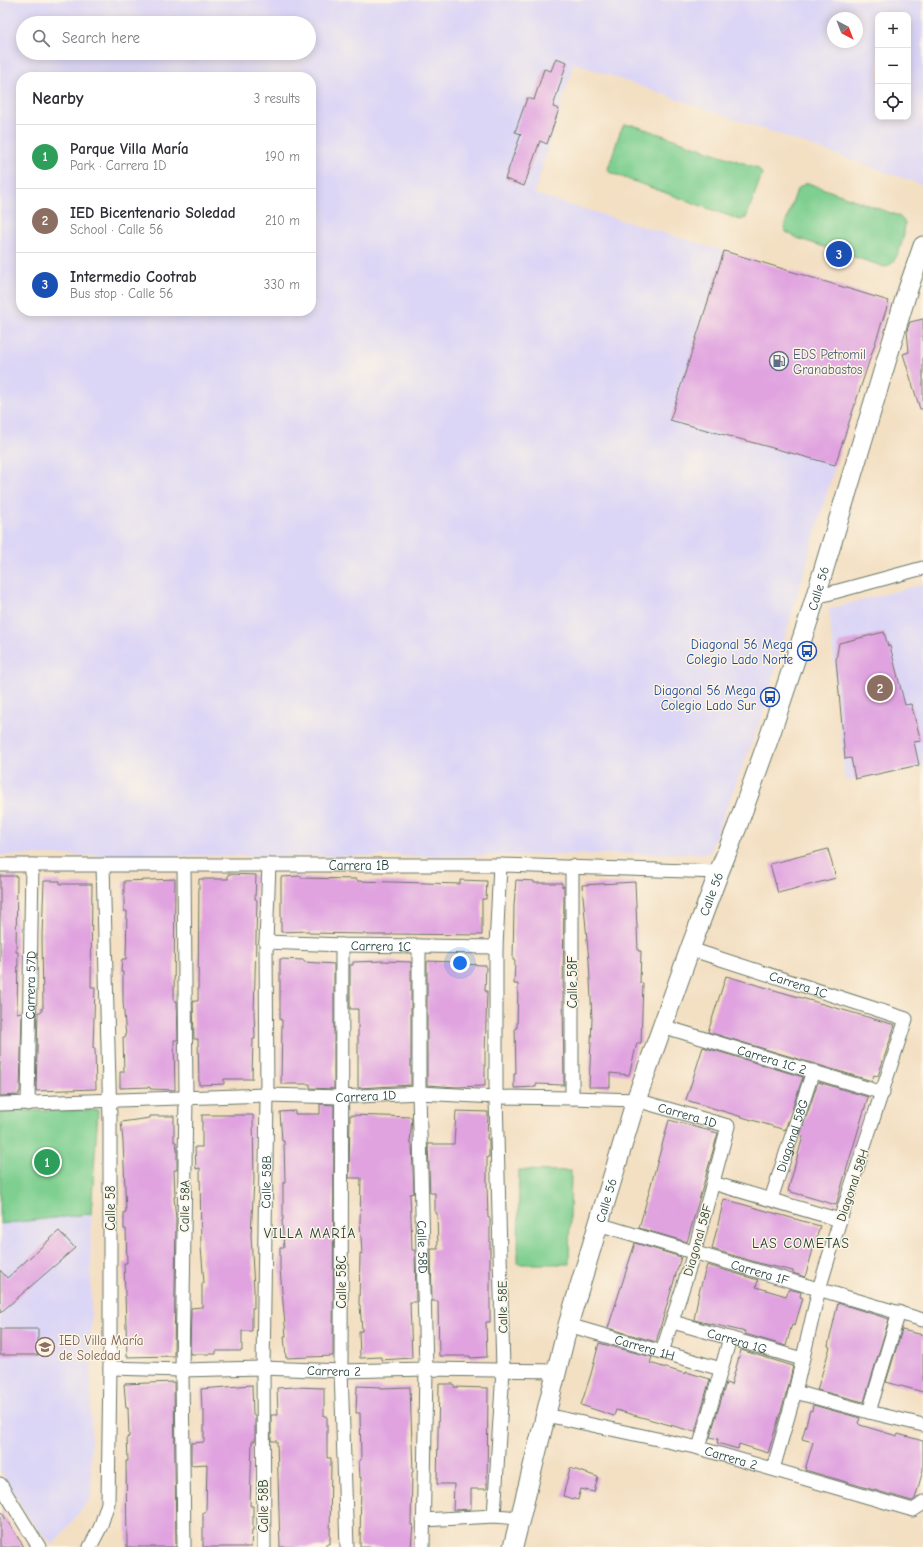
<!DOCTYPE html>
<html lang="en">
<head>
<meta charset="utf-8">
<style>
	:root { --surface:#fff; --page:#f7f7f7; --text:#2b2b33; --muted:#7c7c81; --line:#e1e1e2; --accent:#b45309 }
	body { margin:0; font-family:"Comic Neue",sans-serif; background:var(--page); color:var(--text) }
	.controls { position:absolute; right:12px; top:12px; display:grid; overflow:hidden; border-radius:8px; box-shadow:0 2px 10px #0003 }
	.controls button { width:36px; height:36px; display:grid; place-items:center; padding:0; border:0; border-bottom:1px solid var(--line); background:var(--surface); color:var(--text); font:20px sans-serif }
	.compass { position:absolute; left:827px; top:12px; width:36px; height:36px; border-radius:50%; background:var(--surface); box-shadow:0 2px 10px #0003; rotate:138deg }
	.you { position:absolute; left:460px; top:963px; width:14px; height:14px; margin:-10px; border:3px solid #fff; border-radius:50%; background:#1a73e8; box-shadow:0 0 0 6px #1a73e833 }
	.badge { display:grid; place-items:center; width:26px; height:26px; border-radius:50%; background:var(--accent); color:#fff; font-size:13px; font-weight:700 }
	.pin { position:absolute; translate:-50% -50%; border:2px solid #fff; box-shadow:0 1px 4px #0006 }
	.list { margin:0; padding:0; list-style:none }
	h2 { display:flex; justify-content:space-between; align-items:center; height:52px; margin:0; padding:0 16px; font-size:17px }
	h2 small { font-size:13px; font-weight:400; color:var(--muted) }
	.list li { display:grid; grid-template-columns:26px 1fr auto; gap:12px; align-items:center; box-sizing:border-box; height:64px; padding:0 16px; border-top:1px solid var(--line) }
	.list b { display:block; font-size:15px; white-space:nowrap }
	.list p { margin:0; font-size:13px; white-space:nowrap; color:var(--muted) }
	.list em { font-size:13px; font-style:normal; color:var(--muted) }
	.icon { flex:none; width:22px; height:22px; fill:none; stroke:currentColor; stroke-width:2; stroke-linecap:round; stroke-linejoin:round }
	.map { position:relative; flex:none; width:923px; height:1547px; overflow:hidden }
	.search { position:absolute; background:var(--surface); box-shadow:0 2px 10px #0003; left:16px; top:16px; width:300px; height:44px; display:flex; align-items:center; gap:10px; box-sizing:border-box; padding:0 14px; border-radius:22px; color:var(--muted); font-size:15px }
	.panel { position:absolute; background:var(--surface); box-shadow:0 2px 10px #0003; left:16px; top:72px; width:300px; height:244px; border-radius:16px }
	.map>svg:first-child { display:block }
</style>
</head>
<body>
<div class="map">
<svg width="923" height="1547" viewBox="0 0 923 1547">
	<rect width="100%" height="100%" fill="#fcf5e5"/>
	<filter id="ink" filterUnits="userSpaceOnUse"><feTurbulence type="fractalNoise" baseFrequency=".025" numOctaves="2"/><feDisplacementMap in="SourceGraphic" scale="8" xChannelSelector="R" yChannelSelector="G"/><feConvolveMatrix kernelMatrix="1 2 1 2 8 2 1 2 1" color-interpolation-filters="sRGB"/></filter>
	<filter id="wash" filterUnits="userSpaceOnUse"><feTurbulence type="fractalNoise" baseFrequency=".012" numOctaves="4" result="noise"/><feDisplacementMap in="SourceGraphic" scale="16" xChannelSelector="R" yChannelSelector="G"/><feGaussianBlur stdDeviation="0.9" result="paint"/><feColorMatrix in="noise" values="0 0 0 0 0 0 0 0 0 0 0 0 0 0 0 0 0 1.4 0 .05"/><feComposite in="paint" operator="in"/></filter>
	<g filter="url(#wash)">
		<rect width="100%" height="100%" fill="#f3dfc2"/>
		<g fill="#dcd6f6" fill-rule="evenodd">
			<path d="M0,0H923V185L574,63L534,194L724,251L670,420L835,465L762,716L709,853L429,856L0,855ZM878,15H908V117H878ZM833,18H857V42H833ZM23,23H309V53H23ZM21,77H311V311H21Z"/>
			<polygon points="923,584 923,766 845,781 829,609"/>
			<polygon points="91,1214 91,1498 53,1545 30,1520 0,1470 0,1224"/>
		</g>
		<g fill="#7ecf90" stroke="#4e8662">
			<polygon points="624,125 633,125 758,168 762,174 746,218 740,220 611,173 608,169 620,132"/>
			<path d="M808,183L899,216L905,222C905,234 899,264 885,267L797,238L786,232L784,228L797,189L803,185Z"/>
			<polygon points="98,1110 91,1214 0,1224 0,1111"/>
			<polygon points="519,1170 571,1171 569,1264 518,1264"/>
		</g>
		<g id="blocks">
			<g fill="#e0a3e0">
				<polygon points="556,58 567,62 553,107 559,109 547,144 540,141 524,186 505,179 521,134 515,132 527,98 534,100 544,69 551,71"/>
				<polygon points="724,251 889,301 835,465 670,420"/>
				<polygon points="923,319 923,409 920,409 903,354 909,352 907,330 910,322"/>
				<polygon points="884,632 888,646 890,646 905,705 911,704 921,741 914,742 919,765 855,779 851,758 845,759 836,660 839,643"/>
				<polygon points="828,849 836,878 778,893 770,864"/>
				<polygon points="228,874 256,875 255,899 256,899 257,901 254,1014 255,1039 253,1039 252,1079 224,1079 224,1084 199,1085 198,1039 194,1039 193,1001 198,1001 199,879 228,879"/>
				<polygon points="0,876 17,876 16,952 18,952 17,1013 22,1012 20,1092 19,1092 19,1095 0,1096"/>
				<polygon points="301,876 301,878 357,879 357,881 460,884 460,880 487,881 486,899 482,899 482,935 392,934 392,935 366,935 366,934 309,933 309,931 281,932 281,877"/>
				<polygon points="175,879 174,1001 177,1001 178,1040 174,1040 175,1090 150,1089 150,1087 120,1088 120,1072 124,1072 123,1037 126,1037 123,1001 123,972 121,972 122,959 126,959 127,911 124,911 124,881"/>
				<polygon points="516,880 534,881 534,883 562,883 562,887 564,886 563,999 564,1085 536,1084 536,1087 514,1088 514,1074 516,1074 515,1028 517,1028 518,984 514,984 515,961 513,960 514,906"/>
				<polygon points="44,881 60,881 60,884 92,884 91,987 95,987 93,1048 95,1048 96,1089 36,1091 38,1012 42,1012 42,1008 43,1008 42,935"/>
				<polygon points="635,882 638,951 641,951 640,983 643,983 641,1043 637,1043 629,1075 610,1073 610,1087 589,1087 592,1019 589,961 582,885"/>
				<polygon points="280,959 304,960 304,962 334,964 334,1089 310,1088 310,1084 281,1084 282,1020 280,1020"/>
				<polygon points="383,961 411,962 411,1085 358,1088 358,1009 350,1009 350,965 353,965 353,962"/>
				<polygon points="428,961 454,962 454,964 486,965 485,991 487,991 485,1053 485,1086 456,1087 427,1085 427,962"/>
				<polygon points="726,976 895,1025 878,1076 874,1075 872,1081 708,1032"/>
				<polygon points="703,1047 803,1077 785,1130 686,1100"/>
				<polygon points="818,1082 868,1097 836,1205 788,1191 803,1136 800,1135"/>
				<polygon points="320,1104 334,1105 333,1356 286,1358 284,1336 286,1336 280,1269 280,1248 284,1248 282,1220 283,1220 283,1183 285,1183 284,1141 282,1141 280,1112 295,1111 295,1114 320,1114"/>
				<polygon points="456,1111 488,1112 487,1139 489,1139 489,1157 487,1157 487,1185 488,1218 490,1218 490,1322 486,1322 487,1357 470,1358 470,1356 439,1356 438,1301 432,1301 431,1249 438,1249 437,1213 435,1213 435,1193 430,1193 428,1144 454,1144"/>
				<polygon points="202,1115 253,1115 254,1180 251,1235 254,1289 254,1308 252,1308 252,1331 242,1331 242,1351 216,1351 216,1354 190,1354 191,1308 202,1307 202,1283 204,1283 201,1247 200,1168 196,1169 195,1147 202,1147"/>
				<polygon points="350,1115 412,1117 410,1143 412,1145 414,1193 410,1194 411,1216 412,1250 415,1250 416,1302 410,1302 412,1358 381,1360 381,1357 360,1358 359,1331 362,1331 360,1305 359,1305 360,1254 362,1254 360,1222 361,1178 349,1178"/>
				<polygon points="150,1116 174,1116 174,1142 176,1142 177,1149 177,1170 174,1170 175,1197 174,1197 176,1219 174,1356 127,1357 124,1263 127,1263 126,1229 124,1229 124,1212 126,1212 123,1142 121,1122 150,1118"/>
				<polygon points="669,1120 718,1133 687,1242 639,1228"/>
				<polygon points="724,1199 820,1226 805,1277 793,1273 793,1271 762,1264 712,1249"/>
				<polygon points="59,1231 75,1248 0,1313 0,1270 7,1278"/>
				<polygon points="635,1243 681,1257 656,1342 608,1328"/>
				<polygon points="707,1265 758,1280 756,1287 786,1296 789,1289 801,1292 800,1297 803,1298 795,1325 792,1324 786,1346 745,1334 746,1332 694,1320 699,1292"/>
				<polygon points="838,1303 889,1319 864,1402 817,1390 830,1347 828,1346"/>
				<rect x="0" y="1329" width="38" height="26"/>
				<polygon points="902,1330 923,1335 923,1392 886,1382"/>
				<polygon points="599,1343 652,1357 650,1363 686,1374 686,1372 710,1379 695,1432 616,1410 614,1416 581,1405 591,1374"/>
				<polygon points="741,1350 793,1366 788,1388 768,1453 739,1444 738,1449 717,1443 718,1439 710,1437 726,1383 731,1385"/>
				<polygon points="174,1382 176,1547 127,1547 126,1461 128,1461 127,1437 129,1437 128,1408 126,1408 124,1384"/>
				<polygon points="439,1384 454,1384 454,1387 488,1388 487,1489 471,1489 471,1509 453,1510 454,1484 437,1484"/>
				<polygon points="252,1385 253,1415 255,1415 255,1441 252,1441 250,1506 253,1506 253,1530 252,1530 251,1547 203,1547 203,1512 206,1512 207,1464 191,1465 191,1443 204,1442 204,1410 202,1410 201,1389"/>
				<polygon points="357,1386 381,1387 381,1388 410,1387 413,1472 412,1472 411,1525 413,1525 411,1547 360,1547 361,1477 360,1478 359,1460 361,1460 360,1413 356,1413"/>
				<polygon points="295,1387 324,1388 324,1416 327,1416 327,1458 331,1458 330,1544 326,1544 326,1547 280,1547 277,1441 271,1441 271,1415 278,1415 277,1388"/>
				<polygon points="813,1405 860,1418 858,1423 860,1425 897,1436 898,1434 923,1441 923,1470 915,1499 912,1501 805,1470 813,1442 802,1439 810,1410 812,1411"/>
				<polygon points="570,1468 598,1477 594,1492 581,1489 578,1500 563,1496"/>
				<polygon points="0,1510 24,1547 0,1547"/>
			</g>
		</g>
	</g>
	<g filter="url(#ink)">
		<use href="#blocks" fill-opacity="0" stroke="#697666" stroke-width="1"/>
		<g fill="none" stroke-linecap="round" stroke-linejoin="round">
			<defs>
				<g id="minor">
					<polyline points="816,597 923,568"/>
					<path id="s1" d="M0,865H500L719,872"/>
					<polyline points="184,865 186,1097 182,1370 184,1547"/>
					<path id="s2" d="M266,942L342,945L496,947"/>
					<polyline points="342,945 341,1371 347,1547"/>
					<path id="s3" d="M419,946V1093L426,1369L423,1547"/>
					<path id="s4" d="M690,949L906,1019L840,1220L819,1289L795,1392L773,1469"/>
					<path id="s5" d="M662,1026L883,1093"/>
					<polyline points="572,1098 572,866"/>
					<path id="s6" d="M0,1104L267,1095L341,1097L419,1093L496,1097L572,1098L636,1100L728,1126L694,1253L662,1352"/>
					<path id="s7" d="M28,1104L32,865"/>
					<polyline points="713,1183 840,1220"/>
					<path id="s8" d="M771,1199L813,1071"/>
					<path id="s9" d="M598,1224L923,1320"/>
					<path id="s10" d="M673,1322L802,1359"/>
					<path id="s11" d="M568,1325L721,1369"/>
					<path id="s12" d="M110,1368L182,1370L263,1368L341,1371L426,1369L557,1371"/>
					<polyline points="795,1392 869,1412 923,1425"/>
					<polyline points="869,1412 899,1312"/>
					<path id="s13" d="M546,1415L699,1448L913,1510L921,1505L923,1502"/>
					<polyline points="699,1448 730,1338"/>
					<polyline points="0,1484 39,1547"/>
					<polyline points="494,1516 503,1370 496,1097 496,947 500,865"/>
					<polyline points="423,1520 494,1516 520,1518"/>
					<polyline points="90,1547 100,1528 108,1503 110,1368 110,1119 103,865"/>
					<path id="s14" d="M264,1547L263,1368L267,1095L266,942L269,865"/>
				</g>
				<g id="secondary">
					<path id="s15" d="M513,1547L568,1325L636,1100L690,949L719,872L737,827L770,735L810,615L907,292L923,246"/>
				</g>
			</defs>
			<use href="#minor" stroke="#697666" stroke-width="15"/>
			<use href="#secondary" stroke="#697666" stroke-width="21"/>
			<use href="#minor" stroke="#fff" stroke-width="13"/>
			<use href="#secondary" stroke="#fff" stroke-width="19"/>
		</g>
	</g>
	<defs>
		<symbol id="fuel-ring" viewBox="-11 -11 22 22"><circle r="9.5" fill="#fcf5e5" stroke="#5c6f8a" stroke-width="1.5"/><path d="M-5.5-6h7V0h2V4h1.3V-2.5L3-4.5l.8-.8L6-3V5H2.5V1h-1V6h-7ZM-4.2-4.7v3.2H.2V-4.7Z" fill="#5c6f8a"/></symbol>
		<symbol id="bus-ring" viewBox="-11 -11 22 22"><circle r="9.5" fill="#fcf5e5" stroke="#1a4fb4" stroke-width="1.5"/><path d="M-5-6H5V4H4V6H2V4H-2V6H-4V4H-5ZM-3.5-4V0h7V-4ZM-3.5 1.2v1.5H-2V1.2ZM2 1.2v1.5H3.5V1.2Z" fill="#1a4fb4"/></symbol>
		<symbol id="school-ring" viewBox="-11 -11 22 22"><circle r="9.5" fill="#fcf5e5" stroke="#8d6e63" stroke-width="1.5"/><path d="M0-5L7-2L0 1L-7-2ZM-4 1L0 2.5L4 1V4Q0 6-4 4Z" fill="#8d6e63"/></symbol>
	</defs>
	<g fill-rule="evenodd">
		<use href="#fuel-ring" x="768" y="350" width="22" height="22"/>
		<use href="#bus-ring" x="796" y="640" width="22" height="22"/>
		<use href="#bus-ring" x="759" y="686" width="22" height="22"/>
		<use href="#school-ring" x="34" y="1336" width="22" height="22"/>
	</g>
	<g text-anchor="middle" stroke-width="3" stroke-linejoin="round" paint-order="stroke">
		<g font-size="13" fill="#4e5e75" stroke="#fcf5e5" text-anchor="start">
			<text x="793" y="359">EDS Petromil<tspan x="793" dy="15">Granabastos</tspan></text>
		</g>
		<g font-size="13" fill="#1f3d34" stroke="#fcf5e5">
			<text dy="5" stroke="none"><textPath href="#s15" startOffset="1007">Calle 56</textPath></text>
			<text dy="5" stroke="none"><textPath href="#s1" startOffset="359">Carrera 1B</textPath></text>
			<text dy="5" stroke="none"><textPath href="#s15" startOffset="683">Calle 56</textPath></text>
			<text dy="5" stroke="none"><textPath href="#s2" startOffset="115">Carrera 1C</textPath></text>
			<text transform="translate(572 982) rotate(-90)" y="5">Calle 58F</text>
			<text dy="5" stroke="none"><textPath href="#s4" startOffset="114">Carrera 1C</textPath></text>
			<text dy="5" stroke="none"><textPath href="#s7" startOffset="119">Carrera 57D</textPath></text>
			<text dy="5" stroke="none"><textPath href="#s5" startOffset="115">Carrera 1C 2</textPath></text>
			<text dy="5" stroke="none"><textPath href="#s6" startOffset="366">Carrera 1D</textPath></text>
			<text dy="5" stroke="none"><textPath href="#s6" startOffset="690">Carrera 1D</textPath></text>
			<text dy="5" stroke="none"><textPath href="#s8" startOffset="67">Diagonal 58G</textPath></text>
			<text dy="5" stroke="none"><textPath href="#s14" startOffset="365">Calle 58B</textPath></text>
			<text transform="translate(852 1185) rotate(-71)" y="5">Diagonal 58H</text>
			<text dy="5" stroke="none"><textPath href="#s15" startOffset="359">Calle 56</textPath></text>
			<text transform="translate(184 1206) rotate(-89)" y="5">Calle 58A</text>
			<text transform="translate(110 1208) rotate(-90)" y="5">Calle 58</text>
			<text transform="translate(697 1240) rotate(-74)" y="5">Diagonal 58F</text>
			<text dy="5" stroke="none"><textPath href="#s3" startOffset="301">Calle 58D</textPath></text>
			<text dy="5" stroke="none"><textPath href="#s9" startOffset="169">Carrera 1F</textPath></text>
			<text transform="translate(341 1282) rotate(-90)" y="5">Calle 58C</text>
			<text transform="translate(502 1307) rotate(-91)" y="5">Calle 58E</text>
			<text dy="5" stroke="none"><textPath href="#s10" startOffset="67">Carrera 1G</textPath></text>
			<text dy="5" stroke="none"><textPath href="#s11" startOffset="80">Carrera 1H</textPath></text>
			<text dy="5" stroke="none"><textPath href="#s12" startOffset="224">Carrera 2</textPath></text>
			<text dy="5" stroke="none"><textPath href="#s13" startOffset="190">Carrera 2</textPath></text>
			<text transform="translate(263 1506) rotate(-90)" y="5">Calle 58B</text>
		</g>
		<g font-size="13" fill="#164399" stroke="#fcf5e5" text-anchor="end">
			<text x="793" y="649">Diagonal 56 Mega<tspan x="793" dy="15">Colegio Lado Norte</tspan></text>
			<text x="756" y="695">Diagonal 56 Mega<tspan x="756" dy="15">Colegio Lado Sur</tspan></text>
		</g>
		<g font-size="13" fill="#785e54" stroke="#fcf5e5" text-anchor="start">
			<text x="59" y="1345">IED Villa María<tspan x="59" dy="15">de Soledad</tspan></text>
		</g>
		<g font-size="14" letter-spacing="1" fill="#1f3d34" stroke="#fcf5e5">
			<text x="310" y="1238">VILLA MARÍA</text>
			<text x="801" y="1248">LAS COMETAS</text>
		</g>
	</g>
</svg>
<div class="controls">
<button>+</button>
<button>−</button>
<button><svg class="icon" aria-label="locate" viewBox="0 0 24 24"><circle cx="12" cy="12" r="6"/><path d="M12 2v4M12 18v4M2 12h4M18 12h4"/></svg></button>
</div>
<svg class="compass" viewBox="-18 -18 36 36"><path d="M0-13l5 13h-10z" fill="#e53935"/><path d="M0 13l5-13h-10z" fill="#7c7c81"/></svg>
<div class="you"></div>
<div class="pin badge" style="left:47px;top:1162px;background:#2e9e5b">1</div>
<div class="pin badge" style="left:880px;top:688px;background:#8d6e63">2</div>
<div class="pin badge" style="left:839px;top:254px;background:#1a4fb4">3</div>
<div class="search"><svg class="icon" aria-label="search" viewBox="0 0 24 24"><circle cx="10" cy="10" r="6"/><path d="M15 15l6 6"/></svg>Search here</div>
<section class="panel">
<h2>Nearby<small>3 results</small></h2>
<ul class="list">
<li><span class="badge" style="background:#2e9e5b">1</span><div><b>Parque Villa María</b><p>Park · Carrera 1D</p></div><em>190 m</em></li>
<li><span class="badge" style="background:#8d6e63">2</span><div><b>IED Bicentenario Soledad</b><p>School · Calle 56</p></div><em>210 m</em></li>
<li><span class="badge" style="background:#1a4fb4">3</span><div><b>Intermedio Cootrab</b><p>Bus stop · Calle 56</p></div><em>330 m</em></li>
</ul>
</section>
</div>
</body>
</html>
